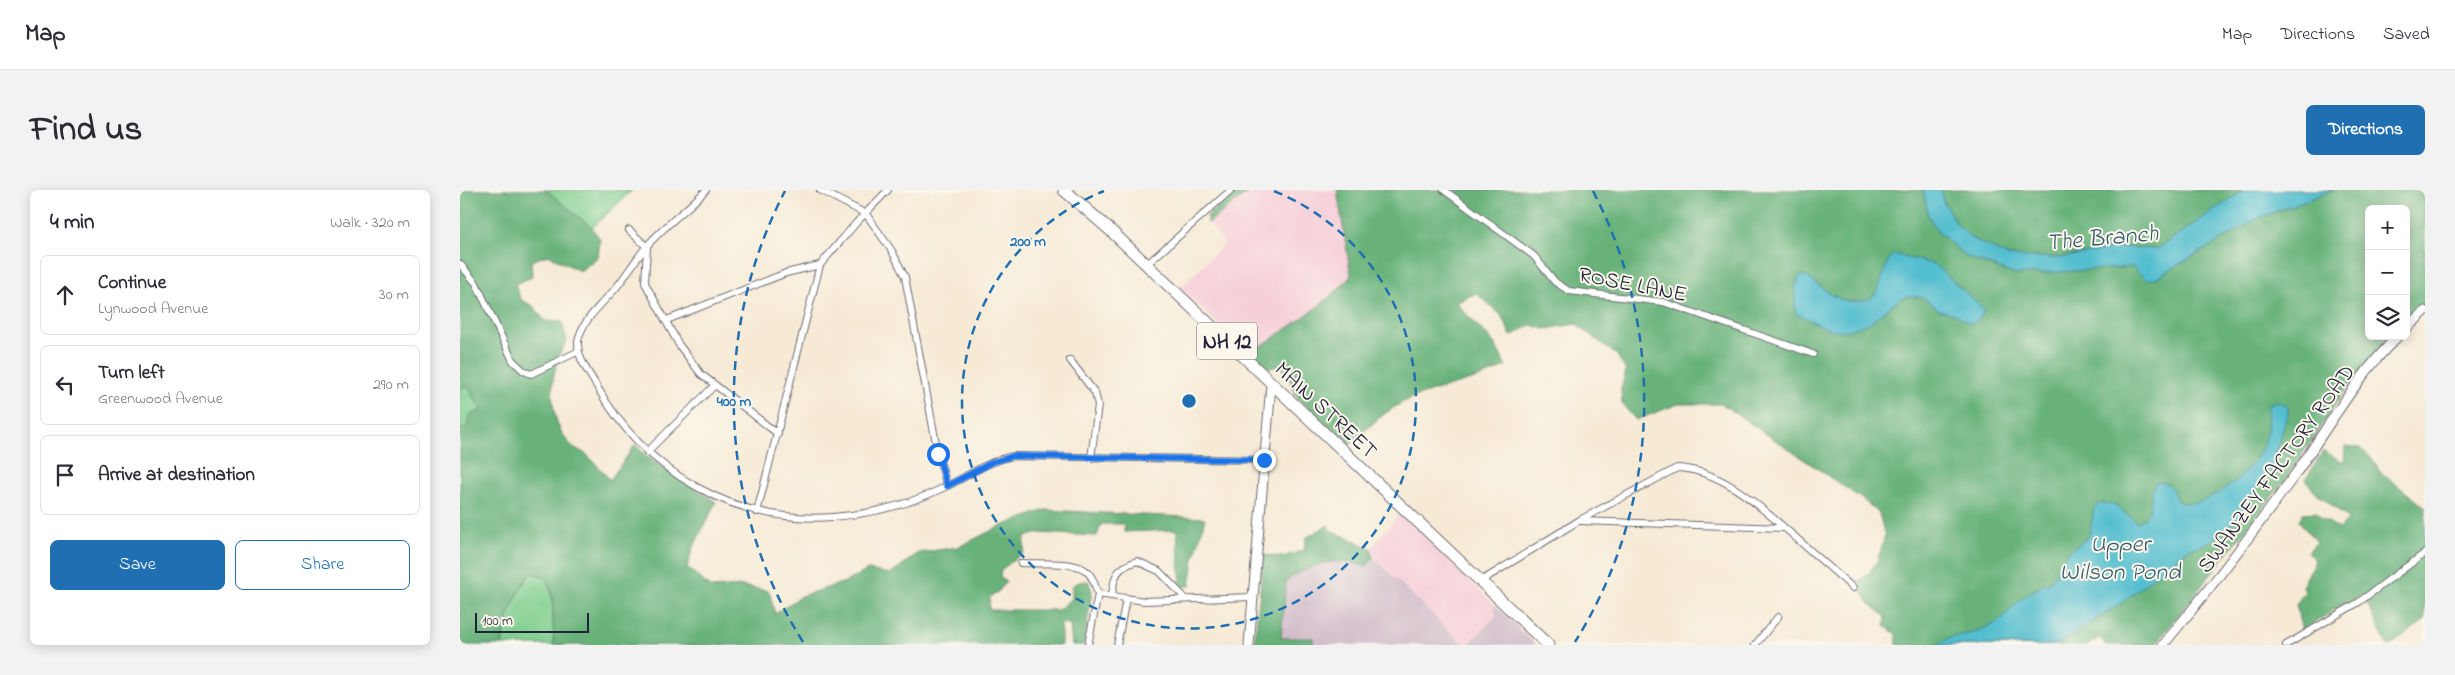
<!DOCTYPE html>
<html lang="en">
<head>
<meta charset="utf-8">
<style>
	:root { --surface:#fff; --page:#f2f2f3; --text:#2b2b33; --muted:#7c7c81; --line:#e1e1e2; --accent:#1f6fb2 }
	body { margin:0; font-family:"Indie Flower",sans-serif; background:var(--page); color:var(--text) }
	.controls { position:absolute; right:15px; top:15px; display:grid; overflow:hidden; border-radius:8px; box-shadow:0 2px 12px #0003 }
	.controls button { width:45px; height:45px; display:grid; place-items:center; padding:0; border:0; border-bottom:1px solid var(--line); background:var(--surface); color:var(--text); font:25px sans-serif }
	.scale { position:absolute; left:15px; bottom:12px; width:114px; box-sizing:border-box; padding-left:5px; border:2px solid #22223b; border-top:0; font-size:14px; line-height:18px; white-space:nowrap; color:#22223b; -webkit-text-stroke:4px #fbf7ec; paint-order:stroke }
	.stop { position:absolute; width:15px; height:15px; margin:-11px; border:4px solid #1a73e8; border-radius:50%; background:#fff }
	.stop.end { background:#1a73e8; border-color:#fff; box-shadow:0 1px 5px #0008 }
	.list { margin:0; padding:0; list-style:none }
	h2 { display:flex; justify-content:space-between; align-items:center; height:65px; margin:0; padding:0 20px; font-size:21px }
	h2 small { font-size:16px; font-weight:400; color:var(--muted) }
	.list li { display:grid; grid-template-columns:32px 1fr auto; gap:15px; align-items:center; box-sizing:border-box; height:80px; margin:0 10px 10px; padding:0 10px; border:1px solid var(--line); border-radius:8px }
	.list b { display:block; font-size:19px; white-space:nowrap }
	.list p { margin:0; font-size:16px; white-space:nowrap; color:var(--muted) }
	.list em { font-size:16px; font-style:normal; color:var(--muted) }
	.actions { display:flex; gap:10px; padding:15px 20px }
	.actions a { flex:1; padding:11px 0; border:1px solid var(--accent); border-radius:8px; text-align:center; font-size:18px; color:var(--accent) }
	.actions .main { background:var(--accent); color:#fff }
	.icon { flex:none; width:28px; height:28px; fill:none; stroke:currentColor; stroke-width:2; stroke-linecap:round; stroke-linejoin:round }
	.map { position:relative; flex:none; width:1965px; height:455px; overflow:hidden; border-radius:8px }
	header { display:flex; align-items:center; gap:30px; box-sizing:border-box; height:70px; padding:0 25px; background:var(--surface); border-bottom:1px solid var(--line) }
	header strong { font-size:24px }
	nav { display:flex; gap:28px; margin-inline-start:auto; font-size:18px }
	.intro { display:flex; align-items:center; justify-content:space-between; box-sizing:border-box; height:120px; padding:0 30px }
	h1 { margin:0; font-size:35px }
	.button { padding:12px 22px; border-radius:8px; background:var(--accent); color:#fff; font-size:18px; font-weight:700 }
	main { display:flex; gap:30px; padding:0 30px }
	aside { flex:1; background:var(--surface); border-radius:8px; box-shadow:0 2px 12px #0003 }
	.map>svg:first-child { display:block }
</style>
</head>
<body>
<header>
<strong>Map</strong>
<nav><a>Map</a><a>Directions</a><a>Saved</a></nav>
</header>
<div class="intro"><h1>Find us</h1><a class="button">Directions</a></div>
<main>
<aside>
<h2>4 min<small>Walk · 320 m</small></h2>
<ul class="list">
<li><svg class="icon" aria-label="ahead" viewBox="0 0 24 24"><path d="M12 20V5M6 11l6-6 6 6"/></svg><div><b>Continue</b><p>Lynwood Avenue</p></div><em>30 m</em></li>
<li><svg class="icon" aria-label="left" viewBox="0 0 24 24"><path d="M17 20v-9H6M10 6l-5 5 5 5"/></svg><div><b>Turn left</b><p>Greenwood Avenue</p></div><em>290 m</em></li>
<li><svg class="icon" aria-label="arrive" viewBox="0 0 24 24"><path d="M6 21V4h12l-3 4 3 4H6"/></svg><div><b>Arrive at destination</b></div></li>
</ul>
<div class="actions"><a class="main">Save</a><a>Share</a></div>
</aside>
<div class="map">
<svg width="1965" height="455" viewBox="0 0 1965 455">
	<rect width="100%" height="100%" fill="#fbf7ec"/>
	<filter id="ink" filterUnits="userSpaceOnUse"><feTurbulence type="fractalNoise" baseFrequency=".02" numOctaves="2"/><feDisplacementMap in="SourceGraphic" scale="10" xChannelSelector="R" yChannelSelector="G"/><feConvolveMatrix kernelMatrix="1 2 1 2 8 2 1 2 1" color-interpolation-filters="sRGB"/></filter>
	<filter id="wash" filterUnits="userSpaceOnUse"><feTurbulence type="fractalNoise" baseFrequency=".0096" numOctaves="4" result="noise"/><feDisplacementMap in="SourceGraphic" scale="20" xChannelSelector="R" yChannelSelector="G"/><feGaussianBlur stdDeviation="1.12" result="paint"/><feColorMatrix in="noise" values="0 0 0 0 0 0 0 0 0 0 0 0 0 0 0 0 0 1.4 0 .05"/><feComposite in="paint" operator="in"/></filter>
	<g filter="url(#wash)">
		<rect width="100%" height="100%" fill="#f6ead5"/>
		<g fill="#f6cfd9">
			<polygon points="791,0 877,0 891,86 881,97 836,133 789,164 720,98 765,54 748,33"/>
			<polygon points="940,324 1034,414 1036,426 1008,455 1004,455 913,367 911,358"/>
		</g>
		<g fill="#d1bdcb">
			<polygon points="913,367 1004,455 851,455 853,448 821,448 826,391 842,381 865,372 891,371 905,377"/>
			<polygon points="1034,414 1076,455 1008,455 1036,426"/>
		</g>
		<g fill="#80cf8f" stroke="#517865">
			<polygon points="86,0 172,0 132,38"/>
			<polygon points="9,196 13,206 22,220 10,226 8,235 0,241 0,198"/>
			<path d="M71,383L85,386L92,404L94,455H42C45,428 55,405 71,383Z"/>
		</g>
		<g fill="#68b27a" stroke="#456a5a">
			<path d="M0,0H86L132,38L140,49L138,67L120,81L88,65L71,71L72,87L55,94L61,110L73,116L85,131L102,132L107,151C88,177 86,231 111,255C115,259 122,261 127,265C135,272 143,282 150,290L175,255L193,271L256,312L232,360L227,377L251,398L282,396L309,401L315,424L341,406L385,392L408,380L431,384L458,363L498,357L539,337L585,320L745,328L734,369L730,396H721L717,340L664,342V334H641L637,346L579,343L565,347L564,362L541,380L540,388L546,391L539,401L530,407L529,420H598L612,409V396L619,392L628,391L632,401L624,455H612L610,434L601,433V455H94L92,404L85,387L71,383C55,405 45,428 42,455H0V241L8,235L9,226L22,220L13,206L9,196L0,198Z"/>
			<polygon points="777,0 791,0 748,33 747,26"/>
			<path d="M877,0H1463L1468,25L1478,42L1505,66L1528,75L1556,85L1673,76L1696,88L1799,28L1873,0H1965V113L1946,130V19H1909V146H1930L1889,194L1825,290L1695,455H1646L1640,447L1628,455H1437V445L1425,436L1426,427L1408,412L1397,392L1408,384L1417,372L1425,346L1419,323L1402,309L1262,214H1218L1176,230L1162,214L1161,199L1166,181L1157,165L1116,134L1085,139L1071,135L1051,146L1041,125L1016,103L996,113L1035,154L1046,176C1016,192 983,196 952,208C926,219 907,238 888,257L837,207L828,185L820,176L809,178L789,164C825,140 863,117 891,86Z"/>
			<polygon points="1482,0 1784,0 1697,59 1663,57 1599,68 1548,66 1511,48 1497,34 1483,11"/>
			<polygon points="1885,256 1901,258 1915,272 1919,281 1965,317 1965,430 1931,455 1927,455 1903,405 1878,417 1842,441 1836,415 1845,401 1842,396 1855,371 1848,362 1856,352 1839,331 1843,323 1856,322 1861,328 1880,339 1889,329 1853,300 1846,289 1863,261 1884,272"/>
			<path d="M868,335L870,340L911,358L913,367L906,377C875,365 852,374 826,391L821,448H853V454L794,455L804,365L823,367L844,360L846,348Z"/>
		</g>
		<g fill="#53becf" stroke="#3a7085">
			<polygon points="1463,0 1482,0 1483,11 1497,34 1511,48 1548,66 1599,68 1663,57 1697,59 1784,0 1873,0 1799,28 1696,88 1686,90 1673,77 1556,85 1505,66 1478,42 1468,25"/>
			<path d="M1433,64L1474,74L1524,119L1521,128L1510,134L1497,125L1479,120L1464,108L1451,106L1440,109L1408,134L1385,141L1368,139L1335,123V97L1340,85C1356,86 1370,115 1399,111C1404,110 1409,110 1413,106C1424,94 1422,76 1433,64Z"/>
			<path d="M1818,211L1828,217V223L1811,279L1780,325L1765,341L1746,354L1728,359L1659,415L1596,455H1477L1489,448L1516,442L1538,432L1564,406L1592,390L1609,361L1629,347L1634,319L1640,313L1653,314L1678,333L1689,323L1692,301L1696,292L1707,293L1712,298L1717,311C1745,323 1789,284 1801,260C1809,246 1807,230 1808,214Z"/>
		</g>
	</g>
	<g filter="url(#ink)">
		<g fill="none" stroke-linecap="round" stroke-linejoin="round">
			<defs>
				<g id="street">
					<path d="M246,0C227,20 204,36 186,57C175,70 166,86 155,99C142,114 124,129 119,147C114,164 128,181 136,195C185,282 273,334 373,327C411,324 451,314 485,297C508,286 528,271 553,266L805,270"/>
					<polyline points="360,0 406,24 432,61 445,87 478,264 487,296"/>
					<polyline points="984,0 1074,66 1095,92 1109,101 1203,112 1353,164"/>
					<polyline points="169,40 187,57 185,93 219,155 241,184 318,244"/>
					<polyline points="0,74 16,93 53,171 64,181 71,184 117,162"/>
					<polyline points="686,75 771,0"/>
					<polyline points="207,130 326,83 360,75"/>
					<polyline points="610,170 635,203 638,215 631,268"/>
					<polyline points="187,262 255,195"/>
					<polyline points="297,322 360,75 397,32 428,0"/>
					<polyline points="1121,331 1324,338"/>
					<path d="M561,373C576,374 614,371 625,380C633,385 635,396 638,404L685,411L792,407"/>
					<path d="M1021,391L1120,330L1217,278C1264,280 1301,318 1335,347C1354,364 1374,381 1393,398"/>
					<path d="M652,406C654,385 656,378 677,371L699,381L726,409"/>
					<polyline points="628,455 638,404"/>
					<polyline points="657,455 666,409"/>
					<polyline points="1295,455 1318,427"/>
					<polyline points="1826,455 1899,412 1965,363"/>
				</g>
				<g id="secondary">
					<polyline points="1946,139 1965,121"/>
					<polyline points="789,455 811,195"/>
					<path d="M1703,455C1749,400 1792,344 1834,286C1867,239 1896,187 1938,146"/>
				</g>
				<polyline id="highway" points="604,0 649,39 1088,455"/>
			</defs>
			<use href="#street" stroke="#6c6871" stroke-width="8"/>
			<use href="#secondary" stroke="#6c6871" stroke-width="11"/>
			<use href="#highway" stroke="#6c6871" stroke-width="13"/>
			<use href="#street" stroke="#fff" stroke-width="6"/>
			<use href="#secondary" stroke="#fff" stroke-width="9"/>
			<use href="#highway" stroke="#fff" stroke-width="11"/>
		</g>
	</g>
	<g fill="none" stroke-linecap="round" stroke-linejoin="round" filter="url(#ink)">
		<polyline stroke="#1a73e8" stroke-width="6" points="478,264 487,296 533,272 553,266 804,270"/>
	</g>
	<g fill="none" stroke="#1f6fb2" stroke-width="2.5" stroke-dasharray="9 6">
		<path d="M814 1A227 227 0 1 1 644 1"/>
		<path d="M343 452A455 455 0 0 1 325 1M1133 1A455 455 0 0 1 1115 452"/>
	</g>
	<g text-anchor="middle" stroke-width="4" stroke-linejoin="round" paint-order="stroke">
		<rect fill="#fbf7ec" stroke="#636270" stroke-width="1" x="737" y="132.5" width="60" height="37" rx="4"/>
		<g font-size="21" font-weight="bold" fill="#22223b">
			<text x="767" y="158">NH 12</text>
		</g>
		<g font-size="22" fill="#22223b" stroke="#fbf7ec">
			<text transform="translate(1173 93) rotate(11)" y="8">ROSE LANE</text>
			<text transform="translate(867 219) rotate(43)" y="8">MAIN STREET</text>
			<text transform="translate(1815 278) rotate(-54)" y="8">SWANZEY FACTORY ROAD</text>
		</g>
		<g font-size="24" font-style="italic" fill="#33596f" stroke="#fbf7ec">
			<text transform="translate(1642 47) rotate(-5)" y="8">The Branch</text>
			<text x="1660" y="361">Upper<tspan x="1660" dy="28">Wilson Pond</tspan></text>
		</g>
	</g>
	<circle cx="729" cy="211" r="8" fill="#1f6fb2" stroke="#fbf7ec" stroke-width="2.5"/>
	<g font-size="15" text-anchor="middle" font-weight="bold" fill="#1f6fb2" stroke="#fbf7ec" stroke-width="4" stroke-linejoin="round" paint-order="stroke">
		<text x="568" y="56">200 m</text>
		<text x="274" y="216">400 m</text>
	</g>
</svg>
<div class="controls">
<button>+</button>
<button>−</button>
<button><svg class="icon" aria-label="layers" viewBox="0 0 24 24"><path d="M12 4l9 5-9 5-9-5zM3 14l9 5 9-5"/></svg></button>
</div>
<div class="scale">100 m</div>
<div class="stop" style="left:478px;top:264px"></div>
<div class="stop end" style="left:804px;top:270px"></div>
</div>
</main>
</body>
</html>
